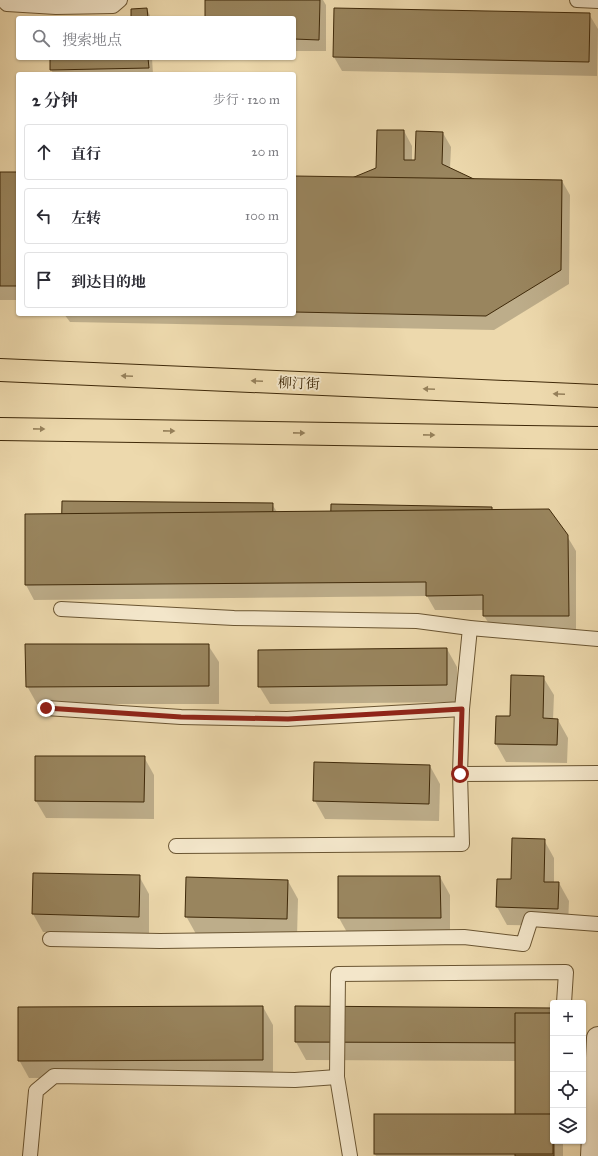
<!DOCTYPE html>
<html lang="zh">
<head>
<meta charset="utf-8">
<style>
	:root { --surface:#fff; --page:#f7f7f7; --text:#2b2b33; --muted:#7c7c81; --line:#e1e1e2 }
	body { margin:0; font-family:"IM FELL Great Primer","Noto Serif SC",serif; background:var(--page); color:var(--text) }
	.controls { position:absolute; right:12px; bottom:12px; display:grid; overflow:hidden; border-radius:4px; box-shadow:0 1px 3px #0004 }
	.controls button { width:36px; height:36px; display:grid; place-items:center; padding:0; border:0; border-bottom:1px solid var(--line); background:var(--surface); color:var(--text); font:20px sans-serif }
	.stop { position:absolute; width:12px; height:12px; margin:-9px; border:3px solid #8f2418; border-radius:50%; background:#fff }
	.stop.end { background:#8f2418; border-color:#fff; box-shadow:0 1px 4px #0008 }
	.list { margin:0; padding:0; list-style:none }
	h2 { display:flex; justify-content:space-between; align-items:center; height:52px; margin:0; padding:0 16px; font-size:17px }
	h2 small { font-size:13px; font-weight:400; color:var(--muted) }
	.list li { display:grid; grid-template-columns:26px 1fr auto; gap:12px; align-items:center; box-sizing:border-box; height:56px; margin:0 8px 8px; padding:0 8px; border:1px solid var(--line); border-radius:4px }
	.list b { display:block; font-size:15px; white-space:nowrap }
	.list em { font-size:13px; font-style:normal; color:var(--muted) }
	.icon { flex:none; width:22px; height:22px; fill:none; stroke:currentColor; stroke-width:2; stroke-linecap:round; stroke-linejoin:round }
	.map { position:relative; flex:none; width:598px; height:1156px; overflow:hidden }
	.search { position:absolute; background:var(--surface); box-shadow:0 1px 3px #0004; left:16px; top:16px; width:280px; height:44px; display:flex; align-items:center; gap:10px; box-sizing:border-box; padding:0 14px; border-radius:4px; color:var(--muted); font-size:15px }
	.panel { position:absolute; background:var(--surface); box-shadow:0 1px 3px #0004; left:16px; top:72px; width:280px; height:244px; border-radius:4px }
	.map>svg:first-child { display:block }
</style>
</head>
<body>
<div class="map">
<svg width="598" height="1156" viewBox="0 0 598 1156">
	<rect width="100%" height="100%" fill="#edd9ad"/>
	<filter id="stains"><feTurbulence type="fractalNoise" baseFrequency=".005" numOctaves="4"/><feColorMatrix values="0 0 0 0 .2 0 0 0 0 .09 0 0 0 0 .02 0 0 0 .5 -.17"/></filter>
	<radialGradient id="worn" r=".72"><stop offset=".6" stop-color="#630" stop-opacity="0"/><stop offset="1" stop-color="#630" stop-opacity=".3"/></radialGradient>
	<g fill="#0003">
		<polygon points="206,0 323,0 326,5 326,51 294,51 294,18 206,18"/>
		<polygon points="147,9 151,18 132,18"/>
		<polygon points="335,9 589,14 598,29 597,76 342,71 334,57"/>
		<polygon points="51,58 152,58 153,74 54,74 51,70"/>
		<polygon points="404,131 412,146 412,161 416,161 443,133 451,147 450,169 472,179 562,181 570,195 569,284 494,330 70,322 64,314 294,314 294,177 355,178 377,169"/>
		<rect x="0" y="173" width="18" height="127"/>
		<polygon points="272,504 277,512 492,508 493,510 567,536 576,551 576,630 493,630 484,616 484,610 435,610 427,596 34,600 26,585 26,515 63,514"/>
		<polygon points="208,645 219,662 219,704 37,704 27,686"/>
		<polygon points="447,649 457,667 457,702 270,704 259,686"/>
		<polygon points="543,677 554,695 553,720 558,720 568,738 567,763 506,762 496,744"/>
		<polygon points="144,757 154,775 154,819 46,818 36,801"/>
		<polygon points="315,763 430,766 440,784 439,821 325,819 315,801"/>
		<polygon points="544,840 554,858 554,883 559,883 569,901 568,926 507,925 497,907 512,880"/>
		<polygon points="34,874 139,876 149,894 149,934 43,932 33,914"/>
		<polygon points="339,877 440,877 450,895 450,936 349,936 339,918"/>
		<polygon points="288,881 298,899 297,937 196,934 186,916"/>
		<polygon points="263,1007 273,1025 273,1077 29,1078 19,1060"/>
		<polygon points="553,1009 553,1141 563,1141 563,1156 376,1156 375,1154 516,1115 516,1061 306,1060 296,1042"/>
	</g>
	<g fill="#99855e" stroke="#3f2909">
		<polygon points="205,0 320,0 319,40 294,39 294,18 205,18"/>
		<polygon points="147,8 148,18 131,18 131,9"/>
		<polygon points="334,8 590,13 589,62 333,57"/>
		<polygon points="50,58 148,58 149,68 50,70"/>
		<polygon points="377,130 404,130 404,160 415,160 416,131 443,132 442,164 478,181 466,207 499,223 479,262 430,239 431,223 388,221 398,243 339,267 320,221 358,205 347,180 376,168"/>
		<rect x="0" y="172" width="18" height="114"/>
		<polygon points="294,176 562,180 561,270 486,316 294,312"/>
		<polygon points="62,501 273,503 272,554 61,552"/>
		<polygon points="331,504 492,507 492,526 548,528 547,575 491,573 492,546 330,543"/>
		<polygon points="549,509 568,535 569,616 483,616 483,595 426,596 426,582 25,585 25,514"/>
		<polygon points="25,644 209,644 209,686 26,687"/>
		<polygon points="447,648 447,685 258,687 258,650"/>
		<polygon points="511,675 544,676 543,718 558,719 557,745 495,744 496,716 510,716"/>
		<polygon points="35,756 145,756 144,802 35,801"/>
		<polygon points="314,762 430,765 429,804 313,801"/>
		<polygon points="512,838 545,839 544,882 559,882 558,909 496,907 497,879 511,879"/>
		<polygon points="33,873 140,875 139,917 32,914"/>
		<polygon points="338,876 440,876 441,918 338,918"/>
		<polygon points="186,877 288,880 287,919 185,917"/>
		<polygon points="263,1006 263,1060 18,1061 18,1007"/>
		<polygon points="295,1006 553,1008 553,1043 295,1042"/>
		<polygon points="515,1013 553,1013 554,1156 515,1156"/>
		<rect x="374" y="1114" width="179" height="40"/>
	</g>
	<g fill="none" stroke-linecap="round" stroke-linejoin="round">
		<defs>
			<g id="lane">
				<polyline points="3,0 7,4 56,7 113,6 120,0"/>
				<polyline points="577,0 598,1"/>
				<polyline points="61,609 234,618 417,621 470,628 598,639"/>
				<polyline points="46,708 181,717 287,719 462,709 470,628"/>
				<polyline points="460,774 462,709"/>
				<polyline points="176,846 462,844 460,774 598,773"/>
				<polyline points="50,939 160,941 464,937 523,944 531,919 598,924"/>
				<polyline points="30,1156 36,1091 54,1076 295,1080 337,1077"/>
				<polyline points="350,1156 337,1077 338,974 566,972 564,1003"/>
			</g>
			<polyline id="street" points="592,1156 598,1038"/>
			<g id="primary">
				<polyline points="0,370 598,396"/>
				<polyline points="0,429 598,438"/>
			</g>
		</defs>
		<use href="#lane" stroke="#6a5532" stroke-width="16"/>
		<use href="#street" stroke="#6a5532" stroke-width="24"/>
		<use href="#primary" stroke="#3f2909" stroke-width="24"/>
		<use href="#lane" stroke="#f3e6ca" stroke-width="14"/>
		<use href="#street" stroke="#f3e6ca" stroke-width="22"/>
		<use href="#primary" stroke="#edd9ad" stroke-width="22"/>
	</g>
	<defs><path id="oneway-solid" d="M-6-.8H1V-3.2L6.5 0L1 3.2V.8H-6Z"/></defs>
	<g fill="#96815b">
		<use href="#oneway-solid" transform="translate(127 376) rotate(-178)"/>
		<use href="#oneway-solid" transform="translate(257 381) rotate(-178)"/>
		<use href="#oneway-solid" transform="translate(429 389) rotate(-178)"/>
		<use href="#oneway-solid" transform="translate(559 394) rotate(-178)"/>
		<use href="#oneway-solid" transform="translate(39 429) rotate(1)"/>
		<use href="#oneway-solid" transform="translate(169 431) rotate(1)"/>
		<use href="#oneway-solid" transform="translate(299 433) rotate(1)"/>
		<use href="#oneway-solid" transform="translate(429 435) rotate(1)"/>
	</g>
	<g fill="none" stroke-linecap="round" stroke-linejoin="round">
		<polyline stroke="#8f2418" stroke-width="5" points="46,708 181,717 288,719 462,709 460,774"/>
	</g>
	<g text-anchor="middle" stroke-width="4" stroke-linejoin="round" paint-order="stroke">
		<g font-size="14" fill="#3f2909" stroke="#f3e6ca">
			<text transform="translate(299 383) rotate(2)" y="5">柳汀街</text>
		</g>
	</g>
	<rect width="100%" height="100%" filter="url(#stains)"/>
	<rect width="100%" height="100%" fill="url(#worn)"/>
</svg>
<div class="controls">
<button>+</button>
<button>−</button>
<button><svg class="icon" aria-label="locate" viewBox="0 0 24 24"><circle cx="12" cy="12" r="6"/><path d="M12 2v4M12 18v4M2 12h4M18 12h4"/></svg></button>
<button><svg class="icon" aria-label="layers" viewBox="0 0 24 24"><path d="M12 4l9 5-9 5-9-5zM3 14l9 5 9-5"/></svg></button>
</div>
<div class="stop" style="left:460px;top:774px"></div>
<div class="stop end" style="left:46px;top:708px"></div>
<div class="search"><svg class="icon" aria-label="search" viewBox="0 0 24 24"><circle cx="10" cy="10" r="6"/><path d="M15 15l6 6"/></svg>搜索地点</div>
<section class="panel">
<h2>2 分钟<small>步行 · 120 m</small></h2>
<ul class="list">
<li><svg class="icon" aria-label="ahead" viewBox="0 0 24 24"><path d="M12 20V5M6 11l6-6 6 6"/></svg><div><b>直行</b></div><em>20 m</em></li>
<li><svg class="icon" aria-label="left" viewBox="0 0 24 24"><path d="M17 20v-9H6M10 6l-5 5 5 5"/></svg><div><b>左转</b></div><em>100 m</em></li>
<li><svg class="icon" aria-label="arrive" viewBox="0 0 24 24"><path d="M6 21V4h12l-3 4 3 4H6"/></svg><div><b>到达目的地</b></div></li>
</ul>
</section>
</div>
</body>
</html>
